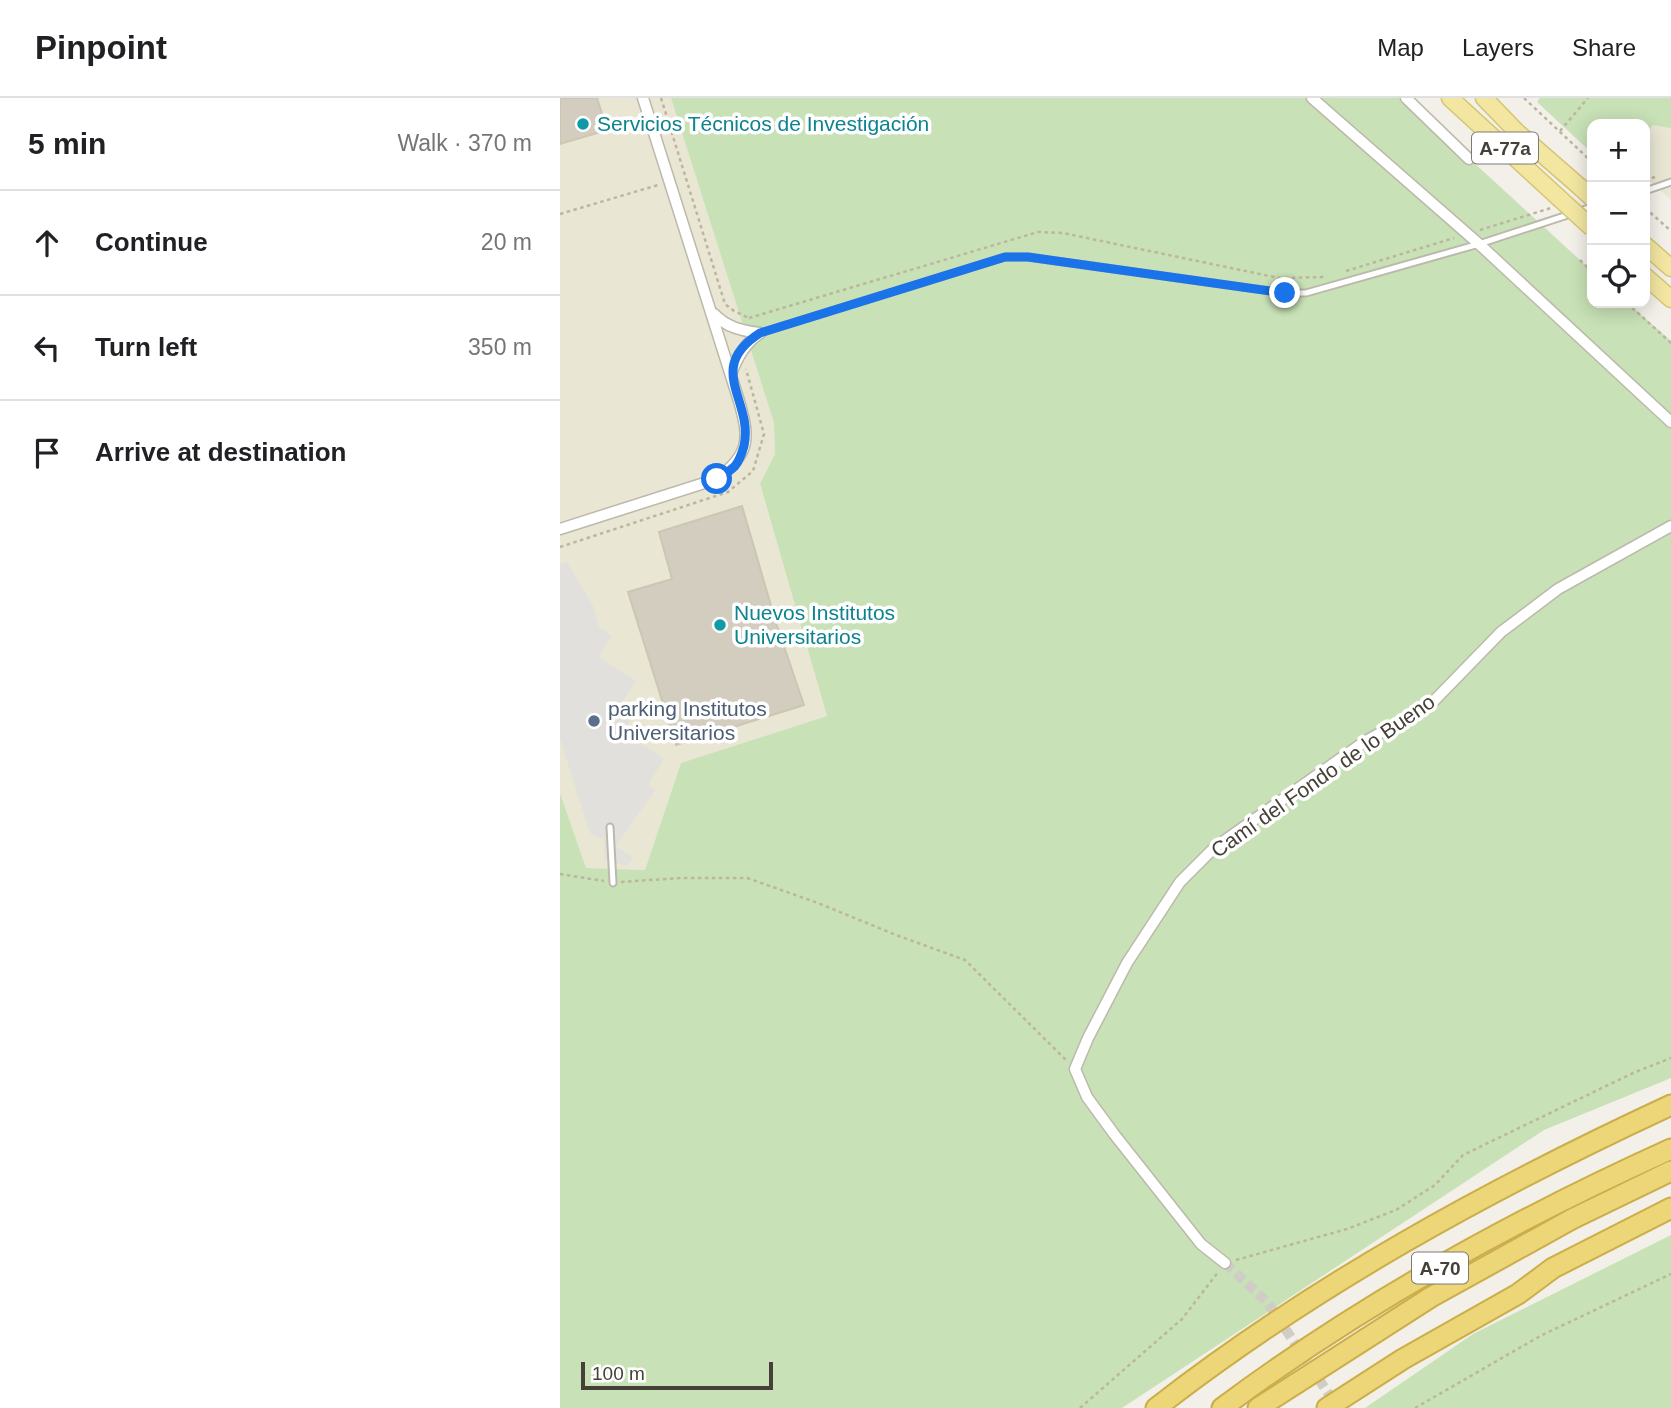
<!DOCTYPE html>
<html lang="en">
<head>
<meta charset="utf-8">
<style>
	:root { --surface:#fff; --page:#f2f2f2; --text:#202124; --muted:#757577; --line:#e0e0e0 }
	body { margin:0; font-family:Arial,sans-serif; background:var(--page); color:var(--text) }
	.controls { position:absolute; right:21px; top:21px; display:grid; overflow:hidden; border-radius:14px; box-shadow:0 4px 18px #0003 }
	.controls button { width:63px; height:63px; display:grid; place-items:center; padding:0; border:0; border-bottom:2px solid var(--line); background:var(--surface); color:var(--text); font:35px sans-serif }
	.scale { position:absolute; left:21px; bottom:18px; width:192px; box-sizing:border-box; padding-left:7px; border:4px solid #454138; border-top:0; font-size:19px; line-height:24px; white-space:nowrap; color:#454138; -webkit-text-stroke:5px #fff; paint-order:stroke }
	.stop { position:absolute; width:21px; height:21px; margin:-16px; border:5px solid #1a73e8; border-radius:50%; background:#fff }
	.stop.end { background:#1a73e8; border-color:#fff; box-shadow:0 2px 7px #0008 }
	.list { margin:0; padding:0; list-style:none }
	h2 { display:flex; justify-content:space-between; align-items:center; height:91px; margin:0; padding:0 28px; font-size:30px }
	h2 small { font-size:23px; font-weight:400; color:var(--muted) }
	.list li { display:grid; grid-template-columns:46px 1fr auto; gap:21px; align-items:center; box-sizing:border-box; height:105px; padding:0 28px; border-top:2px solid var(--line) }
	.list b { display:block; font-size:26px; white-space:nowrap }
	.list em { font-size:23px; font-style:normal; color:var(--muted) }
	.icon { flex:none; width:38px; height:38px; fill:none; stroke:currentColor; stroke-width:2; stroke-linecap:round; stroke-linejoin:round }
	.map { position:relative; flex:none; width:1111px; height:1310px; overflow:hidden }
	header { display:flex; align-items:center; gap:42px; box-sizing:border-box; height:98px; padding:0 35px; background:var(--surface); border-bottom:2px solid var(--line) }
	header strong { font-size:33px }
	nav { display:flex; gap:38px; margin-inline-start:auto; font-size:24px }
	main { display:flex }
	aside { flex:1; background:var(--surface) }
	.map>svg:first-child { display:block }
</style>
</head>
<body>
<header>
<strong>Pinpoint</strong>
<nav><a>Map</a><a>Layers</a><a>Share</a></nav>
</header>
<main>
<aside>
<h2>5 min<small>Walk · 370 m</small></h2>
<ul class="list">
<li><svg class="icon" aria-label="ahead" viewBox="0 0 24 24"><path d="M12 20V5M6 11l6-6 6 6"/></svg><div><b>Continue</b></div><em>20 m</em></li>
<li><svg class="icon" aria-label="left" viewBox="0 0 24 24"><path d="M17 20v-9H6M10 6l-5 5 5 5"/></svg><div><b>Turn left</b></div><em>350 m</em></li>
<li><svg class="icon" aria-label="arrive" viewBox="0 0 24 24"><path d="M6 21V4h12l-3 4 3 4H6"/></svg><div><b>Arrive at destination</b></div></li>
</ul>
</aside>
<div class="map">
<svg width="1111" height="1310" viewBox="0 0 1111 1310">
	<rect width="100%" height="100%" fill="#f2f0e8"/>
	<g fill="#e9e6d4">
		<polygon points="0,0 111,0 214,325 215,356 200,387 267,618 121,665 85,772 26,770 0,695"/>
		<polygon points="1000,0 1111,0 1111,102 1085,78 1085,26 1032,26"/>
	</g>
	<g fill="#c8e1b6">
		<polygon points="111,0 843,0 1032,173 1032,205 1068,205 1111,243 1111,980 984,1032 562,1310 0,1310 0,695 26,770 85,772 121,665 267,618 200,386 215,356 214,325"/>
		<polygon points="980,0 1111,0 1111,30 1093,27 1085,36 1085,26 1032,26 1032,55 977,4"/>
		<polygon points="1111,1137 1111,1310 805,1310 913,1236"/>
	</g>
	<polygon fill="#e1e0dc" points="7,464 33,508 39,529 52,538 38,559 76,583 62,604 75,613 63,634 104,661 88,686 95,692 56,748 73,760 67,768 44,761 44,742 30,735 0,641 0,466"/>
	<g fill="#d2cdbf" stroke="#ccc6b3" stroke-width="2">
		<polygon points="0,0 37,0 47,32 0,46"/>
		<polygon points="182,408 216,525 244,607 116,647 68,494 112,481 99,434"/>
	</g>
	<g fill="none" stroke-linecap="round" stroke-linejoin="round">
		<polyline stroke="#cfcdc5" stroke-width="10" stroke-dasharray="10 5" stroke-linecap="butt" points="665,1165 708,1205 776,1307"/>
		<defs>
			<g id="service">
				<polyline points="1085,93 1111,84"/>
				<polyline points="200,235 445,159 468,159 725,195 746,195 919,146 1032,109"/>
				<polyline points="50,729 53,785"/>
			</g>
			<g id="minor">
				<polyline points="752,0 919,146 1111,324"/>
				<polyline points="846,0 909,61"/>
				<path d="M154,216C166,229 182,233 200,235"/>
				<path d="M171,276C177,259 185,245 200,235"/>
				<path d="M0,431L157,381C190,356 190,341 179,303L83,0"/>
				<polyline points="665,1165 641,1146 554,1036 527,999 515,971 528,940 567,865 620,784 654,750 804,644 869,608 941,534 998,491 1111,428"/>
			</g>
			<g id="primary">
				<polyline points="890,0 999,100"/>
				<polyline points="924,0 958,35 1020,89"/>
				<polyline points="1085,147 1111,170"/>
				<polyline points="1085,178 1111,201"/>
			</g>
			<g id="motorway">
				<path d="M596,1310C754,1187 930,1091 1111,1007"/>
				<path d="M662,1310C800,1207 954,1122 1111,1051"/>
				<polyline points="698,1310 871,1199 1012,1121 1111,1073"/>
				<polyline points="767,1310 843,1261 958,1196 993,1170 1111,1110"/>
			</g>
		</defs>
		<use href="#service" stroke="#bcb9ac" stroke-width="9"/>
		<use href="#minor" stroke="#bcb9ac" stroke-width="13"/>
		<use href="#primary" stroke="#d5c573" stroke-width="19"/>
		<use href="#motorway" stroke="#cbad4a" stroke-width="23"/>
		<g stroke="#bcb69f" stroke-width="2.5" stroke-dasharray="3.5 3.5" stroke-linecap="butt">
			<polyline points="101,0 165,206 174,213 189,220"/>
			<polyline points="964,0 1032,64"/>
			<polyline points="1000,33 1028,0"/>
			<polyline points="1085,82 1095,79"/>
			<polyline points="1085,110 1111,133"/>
			<polyline points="0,116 98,87"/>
			<polyline points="920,132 991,110"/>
			<polyline points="1020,162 1032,174"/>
			<polyline points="786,173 894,140"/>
			<polyline points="1067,205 1111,245"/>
			<polyline points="189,220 478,134 503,135 719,180 767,179"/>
			<polyline points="0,449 168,394 193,373 204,336 186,271"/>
			<polyline points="0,776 44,783"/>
			<polyline points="61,784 120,780 187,780 258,805 336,837 405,862 508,964"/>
			<polyline points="676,1162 787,1131 836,1112 875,1087 903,1057 1073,975 1111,960"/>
			<polyline points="520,1310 622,1221 659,1173"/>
			<polyline points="855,1310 982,1237 1111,1176"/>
		</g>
		<use href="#service" stroke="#fff" stroke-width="5"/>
		<use href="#minor" stroke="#fff" stroke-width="10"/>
		<use href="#primary" stroke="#f2e6a1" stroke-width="16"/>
		<use href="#motorway" stroke="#edd678" stroke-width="19"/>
		<defs>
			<g id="primary-bridge">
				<polyline points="1020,89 1032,100"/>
				<polyline points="999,100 1032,130"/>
			</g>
		</defs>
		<use href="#primary-bridge" stroke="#d5c573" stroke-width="19" stroke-linecap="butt"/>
		<use href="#primary-bridge" stroke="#f2e6a1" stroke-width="16"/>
	</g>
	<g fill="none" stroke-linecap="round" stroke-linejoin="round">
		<path stroke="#1a73e8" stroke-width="9" d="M157,381C163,377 170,373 175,368C179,363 182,355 184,348C194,302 144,271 200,235L445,159H468L725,195"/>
	</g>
	<g fill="#0f9aa8" stroke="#fff" stroke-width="2.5">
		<circle cx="23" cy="26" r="7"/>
		<circle cx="160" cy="527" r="7"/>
	</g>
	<circle fill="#5c6f8a" stroke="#fff" stroke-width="2.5" cx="34" cy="623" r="7"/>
	<g text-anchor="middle" stroke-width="7" stroke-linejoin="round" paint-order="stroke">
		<g fill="#fff" stroke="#7d7a74" stroke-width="2">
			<rect x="912" y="34.5" width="66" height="31" rx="5"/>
			<rect x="852" y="1154.5" width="56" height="31" rx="5"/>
		</g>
		<g font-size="19" font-weight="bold" fill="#454138">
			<text x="945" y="57">A-77a</text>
			<text x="880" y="1177">A-70</text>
		</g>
		<g font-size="21" fill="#0d838f" stroke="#fff" text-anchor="start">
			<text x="37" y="33">Servicios Técnicos de Investigación</text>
			<text x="174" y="522">Nuevos Institutos<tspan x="174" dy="24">Universitarios</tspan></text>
		</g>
		<g font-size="21" fill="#4e5e75" stroke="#fff" text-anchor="start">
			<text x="48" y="618">parking Institutos<tspan x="48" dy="24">Universitarios</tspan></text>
		</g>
		<g font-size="21" fill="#454138" stroke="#fff">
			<text transform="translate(763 678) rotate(-35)" y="7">Camí del Fondo de lo Bueno</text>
		</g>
	</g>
</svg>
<div class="controls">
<button>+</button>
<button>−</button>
<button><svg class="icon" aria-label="locate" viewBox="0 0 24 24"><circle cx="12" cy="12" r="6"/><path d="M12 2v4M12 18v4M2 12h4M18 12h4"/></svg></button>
</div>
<div class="scale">100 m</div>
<div class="stop" style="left:157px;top:381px"></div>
<div class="stop end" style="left:725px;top:195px"></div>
</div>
</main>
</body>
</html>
